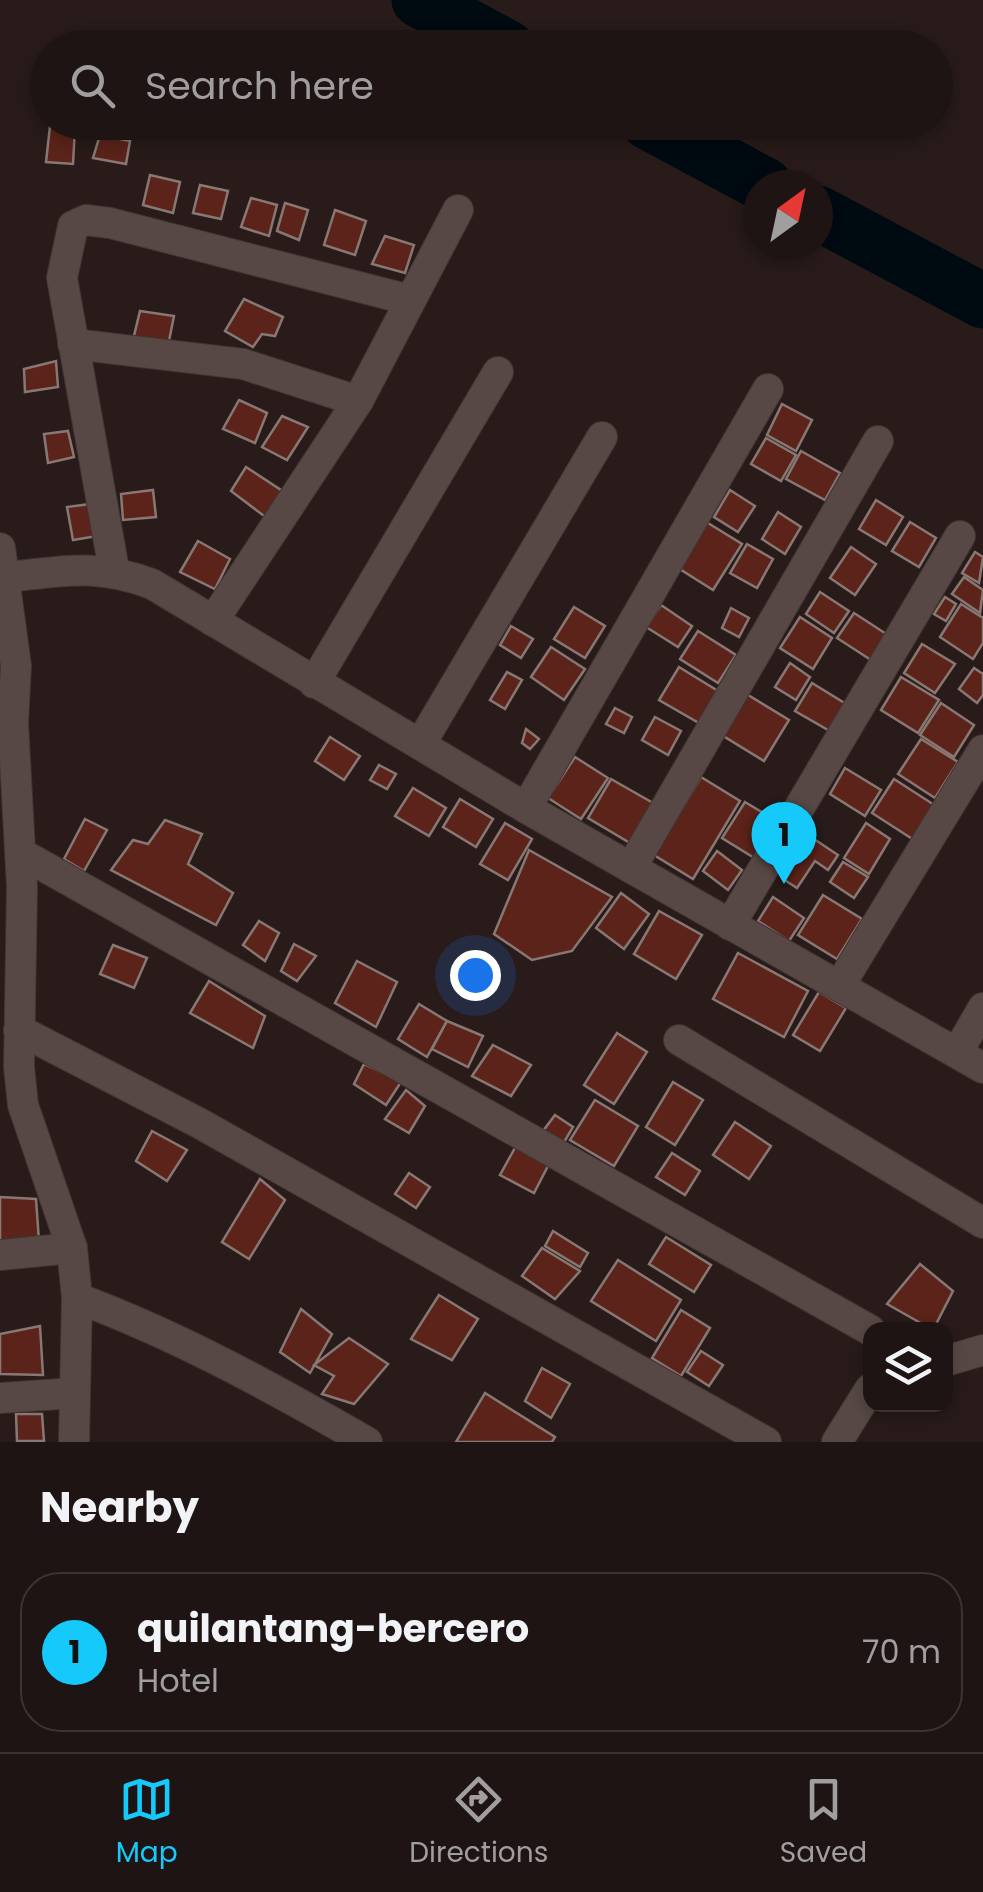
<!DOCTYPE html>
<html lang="en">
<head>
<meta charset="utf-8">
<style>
	:root { --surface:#1e1413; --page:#2b2121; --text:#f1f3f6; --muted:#a19ea0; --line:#3c3333; --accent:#15cafb }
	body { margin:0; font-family:Poppins,sans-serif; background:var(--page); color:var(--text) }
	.controls { position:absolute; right:30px; bottom:30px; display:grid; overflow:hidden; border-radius:20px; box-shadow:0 5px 15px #0003 }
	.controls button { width:90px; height:90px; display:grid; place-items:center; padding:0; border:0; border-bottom:2px solid var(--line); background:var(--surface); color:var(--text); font:50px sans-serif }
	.compass { position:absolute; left:743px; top:170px; width:90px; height:90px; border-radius:50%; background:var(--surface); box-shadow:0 5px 15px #0003; rotate:33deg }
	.you { position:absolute; left:475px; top:975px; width:35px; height:35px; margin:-25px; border:8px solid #fff; border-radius:50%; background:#1a73e8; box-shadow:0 0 0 15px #1a73e833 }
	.badge { display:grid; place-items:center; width:65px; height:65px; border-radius:50%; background:var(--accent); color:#111; font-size:32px; font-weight:700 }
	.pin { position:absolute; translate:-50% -82px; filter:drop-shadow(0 2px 5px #0008) }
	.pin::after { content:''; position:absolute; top:52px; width:35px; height:30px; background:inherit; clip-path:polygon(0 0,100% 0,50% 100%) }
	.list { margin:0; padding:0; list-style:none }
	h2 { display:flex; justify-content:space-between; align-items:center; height:130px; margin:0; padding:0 40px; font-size:42px }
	h2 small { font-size:32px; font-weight:400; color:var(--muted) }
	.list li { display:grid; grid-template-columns:65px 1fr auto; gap:30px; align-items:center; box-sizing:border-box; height:160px; margin:0 20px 20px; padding:0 20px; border:2px solid var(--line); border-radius:40px }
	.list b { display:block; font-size:38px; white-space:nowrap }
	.list p { margin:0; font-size:32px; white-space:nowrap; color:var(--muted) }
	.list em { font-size:32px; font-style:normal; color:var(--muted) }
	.icon { flex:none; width:55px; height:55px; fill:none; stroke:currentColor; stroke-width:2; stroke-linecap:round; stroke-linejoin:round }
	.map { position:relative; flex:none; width:983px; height:1442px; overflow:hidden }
	.search { position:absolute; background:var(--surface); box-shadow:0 5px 15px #0003; left:30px; right:30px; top:30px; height:110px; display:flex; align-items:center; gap:25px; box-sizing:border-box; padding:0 35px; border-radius:55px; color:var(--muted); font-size:38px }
	.sheet { height:310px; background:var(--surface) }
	nav { display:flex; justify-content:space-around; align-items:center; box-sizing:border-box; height:140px; border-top:2px solid var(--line); background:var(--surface); font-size:28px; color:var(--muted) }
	nav a { display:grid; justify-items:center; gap:5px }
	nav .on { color:var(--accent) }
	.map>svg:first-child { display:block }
</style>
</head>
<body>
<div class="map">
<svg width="983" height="1442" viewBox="0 0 983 1442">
	<rect width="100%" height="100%" fill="#281b19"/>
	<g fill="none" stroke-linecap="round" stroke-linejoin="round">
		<g stroke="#000a11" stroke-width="55">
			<polyline points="419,0 508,48"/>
			<polyline points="648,122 765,185"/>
			<polyline points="818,213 983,301"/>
		</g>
	</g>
	<g fill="#5b2319" stroke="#887874" stroke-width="2.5">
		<polygon points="114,36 141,42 140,48 112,48"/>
		<polygon points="50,126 75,128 73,164 46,162"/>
		<polygon points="100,135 130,141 126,164 93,158"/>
		<polygon points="150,175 180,182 173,213 143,205"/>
		<polygon points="200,185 228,191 221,219 193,213"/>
		<polygon points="251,198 277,205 269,236 241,227"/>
		<polygon points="285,203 308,210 299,240 277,231"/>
		<polygon points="335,210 366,221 355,255 324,245"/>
		<polygon points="385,236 414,245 405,273 372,264"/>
		<polygon points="244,299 283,317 275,336 262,334 253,347 225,331"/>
		<polygon points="140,311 174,316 168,346 133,340"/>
		<polygon points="56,361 58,387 25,392 24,369"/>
		<polygon points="239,400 267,413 255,443 223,429"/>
		<polygon points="782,404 812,420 796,451 767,435"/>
		<polygon points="282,416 308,427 287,460 262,447"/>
		<polygon points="68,431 74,457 48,463 44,434"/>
		<polygon points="766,438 796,455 781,481 751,464"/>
		<polygon points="801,451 840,473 825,500 786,479"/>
		<polygon points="246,467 284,492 268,519 231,491"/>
		<polygon points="153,490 156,517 123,520 121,494"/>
		<polygon points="730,490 755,506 738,532 714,517"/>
		<polygon points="876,500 903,517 886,545 859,529"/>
		<polygon points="90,504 97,536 73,540 67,507"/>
		<polygon points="778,512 801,527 785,554 762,539"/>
		<polygon points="703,520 742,544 713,590 675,566"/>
		<polygon points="910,522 936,538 919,567 892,551"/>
		<polygon points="198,541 230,559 215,589 180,572"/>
		<polygon points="747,544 773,559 757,588 730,573"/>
		<polygon points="851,547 876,564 855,595 830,578"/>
		<polygon points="975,552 983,557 979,583 962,573"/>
		<polygon points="964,577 983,590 980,613 952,594"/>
		<polygon points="820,592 849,611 834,633 806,614"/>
		<polygon points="945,597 956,604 946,621 934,614"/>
		<polygon points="961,604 983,618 983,643 973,659 940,637"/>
		<polygon points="661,605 692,626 678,647 646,627"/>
		<polygon points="574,607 605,626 585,658 554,639"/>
		<polygon points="731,608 749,618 739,637 722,628"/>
		<polygon points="854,613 891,637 874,662 837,638"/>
		<polygon points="800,617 832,638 813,669 780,648"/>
		<polygon points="511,626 533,639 521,658 500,645"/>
		<polygon points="698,631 736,655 718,683 680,659"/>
		<polygon points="922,644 955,664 935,693 904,673"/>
		<polygon points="551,647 585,669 564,700 531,677"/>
		<polygon points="790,663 810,677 796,700 775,687"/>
		<polygon points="679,667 718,691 699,723 659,700"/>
		<polygon points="974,668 983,674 983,695 977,703 959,689"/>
		<polygon points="507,672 522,680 505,709 490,700"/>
		<polygon points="901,677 939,700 918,733 881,710"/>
		<polygon points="812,683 851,707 835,734 795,711"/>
		<polygon points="745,693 789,720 764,761 720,734"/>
		<polygon points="941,703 974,725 954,757 920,735"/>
		<polygon points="615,708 632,717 624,733 606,724"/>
		<polygon points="655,717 681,731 668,755 642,740"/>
		<polygon points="526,729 539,739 530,749 522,743"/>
		<polygon points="330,737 360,756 344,780 315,761"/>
		<polygon points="921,739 958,762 935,798 898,774"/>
		<polygon points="575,757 608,778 581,819 548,798"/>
		<polygon points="379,765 396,774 387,789 370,780"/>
		<polygon points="845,768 881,790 865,816 830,794"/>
		<polygon points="701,777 740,801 693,879 654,855"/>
		<polygon points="611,779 653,803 630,843 588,818"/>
		<polygon points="894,779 936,806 914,840 872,813"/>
		<polygon points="413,788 446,808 429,836 395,816"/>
		<polygon points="460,799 493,819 476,847 443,827"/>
		<polygon points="745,802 778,822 756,859 722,838"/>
		<polygon points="85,819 107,830 84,871 64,859"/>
		<polygon points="165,820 202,834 188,864 233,893 216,925 111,870 133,840 148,844"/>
		<polygon points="505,823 532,839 508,880 480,864"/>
		<polygon points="866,823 890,839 869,874 844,858"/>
		<polygon points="811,837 838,855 828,870 815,861 797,888 783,879"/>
		<polygon points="529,850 612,897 572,951 532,960 494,934"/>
		<polygon points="717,851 742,870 728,890 703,871"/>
		<polygon points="843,862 868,877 854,898 830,882"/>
		<polygon points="621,893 649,914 624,949 596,928"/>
		<polygon points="823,895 862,919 837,959 798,935"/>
		<polygon points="773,897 804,918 789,941 758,921"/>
		<polygon points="659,911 702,935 676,979 634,954"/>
		<polygon points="259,921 279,933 265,961 243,945"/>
		<polygon points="294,944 316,956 297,981 281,971"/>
		<polygon points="113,945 147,958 134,988 100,974"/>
		<polygon points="738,953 808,991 784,1037 713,999"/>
		<polygon points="357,961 397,982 376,1027 335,1003"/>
		<polygon points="209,981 265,1016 253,1048 190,1013"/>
		<polygon points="819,992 846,1008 820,1051 793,1035"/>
		<polygon points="419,1004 447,1021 427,1057 398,1039"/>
		<polygon points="447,1021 483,1036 468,1067 432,1049"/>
		<polygon points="617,1033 647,1052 614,1104 584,1085"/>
		<polygon points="493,1045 531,1065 511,1096 472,1076"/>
		<polygon points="364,1064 401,1082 386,1105 354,1084"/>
		<polygon points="673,1082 703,1100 675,1145 646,1127"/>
		<polygon points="406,1090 425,1106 409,1133 385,1119"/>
		<polygon points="595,1100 638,1126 614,1166 570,1140"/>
		<polygon points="555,1115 573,1127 563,1144 543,1131"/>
		<polygon points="735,1122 771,1146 749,1179 713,1155"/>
		<polygon points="152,1131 187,1150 167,1181 136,1161"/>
		<polygon points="516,1146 549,1164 534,1193 500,1175"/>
		<polygon points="672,1153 700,1171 685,1195 656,1177"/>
		<polygon points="409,1173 430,1187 416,1208 395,1194"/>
		<polygon points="260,1179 285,1200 249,1259 222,1242"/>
		<polygon points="0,1197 36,1199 39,1241 0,1243"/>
		<polygon points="553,1231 588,1253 580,1267 545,1246"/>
		<polygon points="666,1237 711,1265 694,1292 649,1264"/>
		<polygon points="542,1248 580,1271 555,1299 522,1276"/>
		<polygon points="618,1260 681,1300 656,1341 591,1301"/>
		<polygon points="920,1264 953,1291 933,1330 887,1304"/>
		<polygon points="439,1295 478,1319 452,1360 411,1339"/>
		<polygon points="301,1309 332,1334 310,1373 280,1352"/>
		<polygon points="681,1310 710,1328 681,1376 652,1358"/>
		<polygon points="40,1326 43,1375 0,1374 0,1334"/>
		<polygon points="349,1338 388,1364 354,1404 322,1394 334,1376 314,1365"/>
		<polygon points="701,1351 723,1365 709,1386 687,1372"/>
		<polygon points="542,1368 570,1384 551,1418 525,1401"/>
		<polygon points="485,1393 555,1437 552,1442 456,1442"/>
		<polygon points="16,1414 42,1414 44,1441 17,1441"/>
	</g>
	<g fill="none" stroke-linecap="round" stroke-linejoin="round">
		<defs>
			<g id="minor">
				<polyline points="73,344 243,364 358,401"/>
				<polyline points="0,548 16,666 13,723 22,887 19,1067 23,1105 72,1248 77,1298 74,1442"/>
				<polyline points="114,570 62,278 73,226 86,220 110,223 410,300"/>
				<path d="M0,578C60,572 92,562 152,584L526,808L983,1068"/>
				<polyline points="213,621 358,401 458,210"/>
				<polyline points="314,683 498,372"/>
				<polyline points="421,743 602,437"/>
				<polyline points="526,808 768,389"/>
				<polyline points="22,854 870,1330"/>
				<polyline points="631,868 878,441"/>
				<polyline points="730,925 960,536"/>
				<polyline points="840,985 983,750"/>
				<polyline points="19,1030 199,1123 766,1442"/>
				<polyline points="679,1040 983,1223"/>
				<polyline points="957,1053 983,1008"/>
				<polyline points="0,1255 72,1248"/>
				<path d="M77,1298C179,1336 273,1388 367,1442"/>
				<polyline points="946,1361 983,1350"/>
				<polyline points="0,1398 75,1393"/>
				<polyline points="837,1442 870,1389"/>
			</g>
		</defs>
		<use href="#minor" stroke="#3f3533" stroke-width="32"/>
		<use href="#minor" stroke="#574845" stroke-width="30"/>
	</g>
</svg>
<div class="controls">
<button><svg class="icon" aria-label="layers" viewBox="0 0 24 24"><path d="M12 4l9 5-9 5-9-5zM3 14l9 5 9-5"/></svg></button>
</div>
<svg class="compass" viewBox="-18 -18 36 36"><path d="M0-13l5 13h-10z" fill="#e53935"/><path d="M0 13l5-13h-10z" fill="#a19ea0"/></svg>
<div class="you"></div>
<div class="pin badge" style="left:784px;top:884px">1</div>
<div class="search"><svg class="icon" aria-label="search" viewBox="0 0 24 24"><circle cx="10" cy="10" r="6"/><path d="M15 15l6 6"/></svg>Search here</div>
</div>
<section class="sheet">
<h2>Nearby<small></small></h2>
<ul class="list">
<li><span class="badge">1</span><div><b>quilantang-bercero</b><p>Hotel</p></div><em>70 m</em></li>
</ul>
</section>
<nav>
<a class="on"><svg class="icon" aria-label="map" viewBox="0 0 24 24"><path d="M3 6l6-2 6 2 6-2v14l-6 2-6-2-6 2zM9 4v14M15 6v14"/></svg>Map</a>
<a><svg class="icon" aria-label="directions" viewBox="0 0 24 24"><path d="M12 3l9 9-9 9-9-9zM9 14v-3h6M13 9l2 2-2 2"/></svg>Directions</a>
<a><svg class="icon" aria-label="saved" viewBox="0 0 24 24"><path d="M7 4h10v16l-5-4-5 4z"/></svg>Saved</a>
</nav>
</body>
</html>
